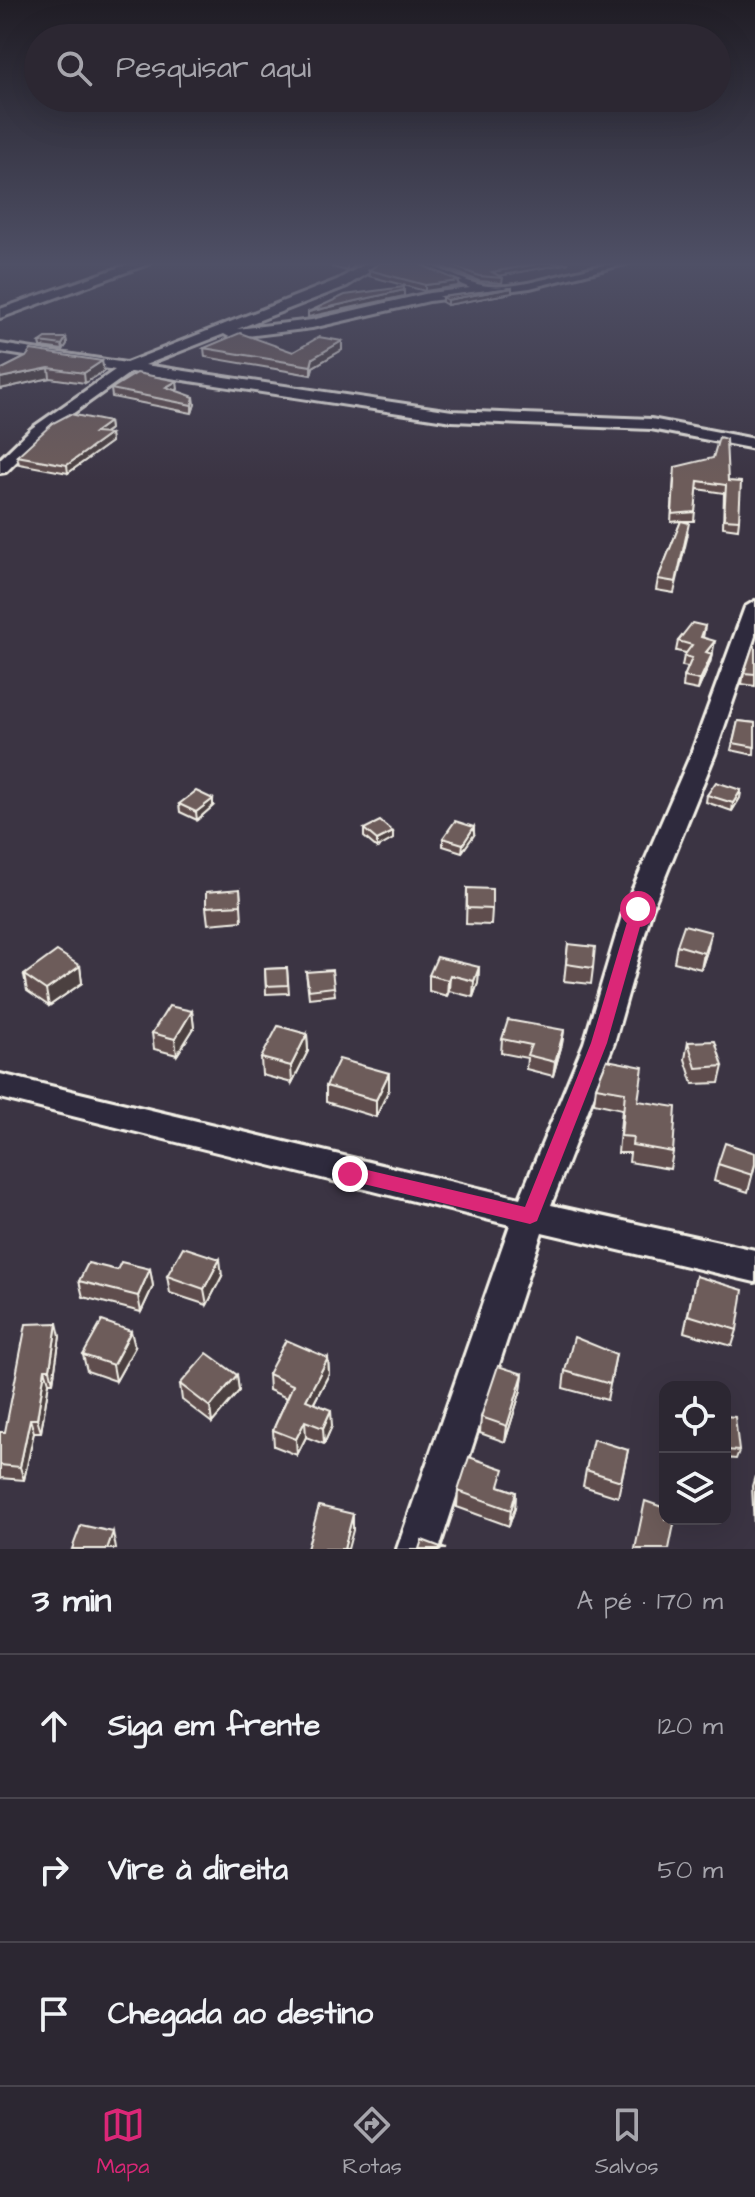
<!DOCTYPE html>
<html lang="pt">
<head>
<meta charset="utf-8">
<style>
	:root { --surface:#2c2732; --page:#38333e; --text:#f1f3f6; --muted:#a6a5ac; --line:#48444d; --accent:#db2777 }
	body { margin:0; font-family:"Architects Daughter",sans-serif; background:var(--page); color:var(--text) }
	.controls { position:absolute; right:24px; bottom:24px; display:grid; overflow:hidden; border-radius:16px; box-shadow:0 8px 32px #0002 }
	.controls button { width:72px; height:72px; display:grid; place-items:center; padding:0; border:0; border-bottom:2px solid var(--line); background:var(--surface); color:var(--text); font:40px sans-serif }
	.stop { position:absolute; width:24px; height:24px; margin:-18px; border:6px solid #db2777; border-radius:50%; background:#fff }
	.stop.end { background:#db2777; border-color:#fff; box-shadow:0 2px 8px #0008 }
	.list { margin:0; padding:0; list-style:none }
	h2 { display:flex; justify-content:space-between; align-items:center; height:104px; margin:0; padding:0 32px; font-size:34px }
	h2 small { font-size:26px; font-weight:400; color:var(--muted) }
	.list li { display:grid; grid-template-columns:52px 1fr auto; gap:24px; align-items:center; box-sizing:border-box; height:144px; padding:0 32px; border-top:2px solid var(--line) }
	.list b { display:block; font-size:30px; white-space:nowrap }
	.list em { font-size:26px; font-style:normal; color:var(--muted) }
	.icon { flex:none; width:44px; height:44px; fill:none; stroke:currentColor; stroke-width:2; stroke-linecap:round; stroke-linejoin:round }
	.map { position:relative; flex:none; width:755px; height:1549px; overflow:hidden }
	.search { position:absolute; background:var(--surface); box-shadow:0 8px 32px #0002; left:24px; right:24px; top:24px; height:88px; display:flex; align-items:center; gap:20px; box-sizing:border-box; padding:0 28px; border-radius:44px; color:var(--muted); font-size:30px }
	.sheet { height:536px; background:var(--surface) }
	nav { display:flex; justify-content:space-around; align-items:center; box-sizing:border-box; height:112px; border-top:2px solid var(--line); background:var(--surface); font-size:22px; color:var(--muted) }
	nav a { display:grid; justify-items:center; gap:4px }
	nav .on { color:var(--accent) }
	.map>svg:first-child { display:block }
</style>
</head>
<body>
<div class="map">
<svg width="755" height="1549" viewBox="0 0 755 1549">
	<rect width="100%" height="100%" fill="#3b3443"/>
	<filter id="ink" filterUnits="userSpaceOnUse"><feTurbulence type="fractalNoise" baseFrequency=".0125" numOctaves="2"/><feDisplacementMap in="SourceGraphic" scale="16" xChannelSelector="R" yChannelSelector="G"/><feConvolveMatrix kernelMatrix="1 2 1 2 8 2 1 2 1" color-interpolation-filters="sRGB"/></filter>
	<g filter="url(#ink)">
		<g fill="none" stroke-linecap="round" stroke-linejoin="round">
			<defs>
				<g id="minor">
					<polygon points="132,263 151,263 0,318 0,309"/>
					<path d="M367,263H383L347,286L237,329L312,320L429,293L470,288L411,263C439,263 461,283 488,286C530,290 583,263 629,263L530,288L429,301L312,328L231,338L224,334L145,365L452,411L651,419L755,439V449L651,429L452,421L131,372L44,434L6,472L0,473V459L32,428L115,370L0,352V344L126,363L337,280Z"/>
					<polygon points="755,601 755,636 715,754 652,909 614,1043 551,1205 755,1250 755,1282 542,1232 439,1549 397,1549 510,1225 0,1098 0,1074 520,1198 584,1043 624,909 691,754 745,607"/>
				</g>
			</defs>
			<use href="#minor" stroke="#f4f1e8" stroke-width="6"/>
			<use href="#minor" fill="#2f2a3d" fill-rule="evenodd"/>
		</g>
		<g fill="#5e4e4d" stroke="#f4f1e8" stroke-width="2">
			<polygon points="332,263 360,263 347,271 332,267"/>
			<polygon points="432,263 569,263 499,276 503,278 502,283 479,281"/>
			<polygon points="369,270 459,281 458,286 425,291 369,276"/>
			<polygon points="512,288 512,293 447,305 442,302 442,297"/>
			<polygon points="66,338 67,344 63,350 41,347 40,342"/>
			<polygon points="342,341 342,350 313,367 311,375 205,357 204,348 293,352"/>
			<polygon points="26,357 104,371 85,383 50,378 0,389 0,370"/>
			<polygon points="111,389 178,389 175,390 195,404 192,413 112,397"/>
			<polygon points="109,422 110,429 104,434 110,434 111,442 68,473 19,464 17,456"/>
			<polygon points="674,475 728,481 739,520 738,529 723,527 724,493 697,489 694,521 683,521 688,534 674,593 656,590 658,579 681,521 671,522"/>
			<polygon points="705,626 703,638 713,651 711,653 712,654 710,663 698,690 683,687 684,677 688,667 682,666 684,656 686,653 676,651 678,641"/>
			<polygon points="755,647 755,686 742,684 744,673"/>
			<polygon points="738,721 755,723 754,755 731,750"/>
			<polygon points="741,790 740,798 732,811 706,802 707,795"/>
			<polygon points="179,804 213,806 197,820 180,812"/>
			<polygon points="364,829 393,832 393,839 377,848 364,837"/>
			<polygon points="474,835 462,852 443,846 443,838"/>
			<polygon points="467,888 492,909 491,925 466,924"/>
			<polygon points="240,889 242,921 208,924 206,907"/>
			<polygon points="568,944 593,968 591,984 564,981"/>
			<polygon points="677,945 708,948 701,969 674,962"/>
			<polygon points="80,966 82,983 49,1006 27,991 24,975"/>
			<polygon points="479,967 478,983 473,997 449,991 447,996 429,991 429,975"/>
			<polygon points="287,968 289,993 266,994 265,969"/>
			<polygon points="306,972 334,987 335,995 309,998"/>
			<polygon points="192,1011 194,1028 177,1055 154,1049 152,1033"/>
			<polygon points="564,1030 562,1044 553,1076 526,1069 527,1058 501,1053 502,1039"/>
			<polygon points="307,1034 308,1051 292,1083 262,1075 261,1058"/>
			<polygon points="688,1042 723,1066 719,1083 693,1084 685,1059"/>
			<polygon points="607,1060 638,1101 673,1152 670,1169 629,1162 630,1153 618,1153 622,1109 594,1103 596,1087"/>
			<polygon points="389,1073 389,1089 376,1117 326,1102 326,1086"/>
			<polygon points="718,1164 755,1165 748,1192 714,1181"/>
			<polygon points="150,1269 153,1286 141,1312 83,1297 79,1281 117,1270"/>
			<polygon points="167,1276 222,1276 207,1305 170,1293"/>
			<polygon points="696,1276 737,1330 732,1346 684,1332"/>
			<polygon points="60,1336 53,1382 49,1382 41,1432 34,1432 24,1480 0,1478 0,1432 5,1432"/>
			<polygon points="135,1347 116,1381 87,1371 83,1355"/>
			<polygon points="616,1354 607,1400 563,1388 565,1371"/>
			<polygon points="328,1358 329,1374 314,1403 332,1426 324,1444 306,1437 297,1455 274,1446 273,1430 287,1398 269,1390 268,1374"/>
			<polygon points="523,1374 521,1390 505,1442 480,1433 481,1417"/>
			<polygon points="237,1375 239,1391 212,1423 182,1400 180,1384"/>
			<polygon points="725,1416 739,1451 736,1459 725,1458"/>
			<polygon points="628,1450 618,1497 583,1486 586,1470"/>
			<polygon points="755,1476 755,1529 754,1528 752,1486"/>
			<polygon points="502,1487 516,1492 515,1508 509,1526 457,1507 458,1491"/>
		</g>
		<g fill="#4c403f" stroke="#f4f1e8" stroke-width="2">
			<polygon points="351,263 360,263 347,271 347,265"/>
			<polygon points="542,263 569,263 492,277 492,272"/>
			<polygon points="459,281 458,286 425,291 425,285"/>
			<polygon points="512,288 512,293 447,305 447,300"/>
			<polygon points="404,290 404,296 308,317 308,312"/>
			<polygon points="66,338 67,344 63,350 62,345"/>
			<polygon points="342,341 342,350 313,367 311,375 311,366 313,358"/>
			<polygon points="102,361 104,371 85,383 84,373"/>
			<polygon points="49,368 50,378 0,389 0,378"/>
			<polygon points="177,381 178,389 166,395 166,387"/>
			<polygon points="194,397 195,404 192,413 192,405"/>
			<polygon points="109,422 110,429 94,440 94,433"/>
			<polygon points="110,434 111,442 68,473 67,465"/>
			<polygon points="715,641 713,651 705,662 706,652"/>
			<polygon points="712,654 710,663 698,690 700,680"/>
			<polygon points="741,790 740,798 732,811 733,803"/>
			<polygon points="213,799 213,806 197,820 196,812"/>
			<polygon points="474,827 474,835 462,852 463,844"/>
			<polygon points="393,832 393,839 377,848 377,840"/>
			<polygon points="711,932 708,948 701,969 704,953"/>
			<polygon points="80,966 82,983 49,1006 46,990"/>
			<polygon points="479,967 478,983 473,997 474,981"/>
			<polygon points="450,975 449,991 447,996 448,980"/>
			<polygon points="192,1011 194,1028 177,1055 175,1039"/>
			<polygon points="564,1030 562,1044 553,1076 555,1062"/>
			<polygon points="307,1034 308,1051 292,1083 291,1066"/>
			<polygon points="389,1073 389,1089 376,1117 376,1100"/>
			<polygon points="220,1259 222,1276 207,1305 204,1289"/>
			<polygon points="150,1269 153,1286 141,1312 138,1296"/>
			<polygon points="57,1323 60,1336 53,1382 50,1369"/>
			<polygon points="131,1331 135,1347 116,1381 113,1365"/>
			<polygon points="328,1358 329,1374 307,1416 306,1400"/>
			<polygon points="45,1369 49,1382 41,1432 37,1419"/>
			<polygon points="523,1374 521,1390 505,1442 507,1426"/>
			<polygon points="237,1375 239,1391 212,1423 210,1407"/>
			<polygon points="331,1410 332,1426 324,1444 323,1428"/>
			<polygon points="30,1419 34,1432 24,1480 20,1467"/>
			<polygon points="305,1421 306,1437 297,1455 296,1439"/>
			<polygon points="516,1492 515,1508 509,1526 511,1510"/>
			<polygon points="353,1514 353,1530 348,1549 344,1549"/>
			<polygon points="113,1532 116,1549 107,1549"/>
		</g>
		<g fill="#6d5b5a" stroke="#f4f1e8" stroke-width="2">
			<polygon points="380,263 417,263 459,281 425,285 369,270"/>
			<polygon points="446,263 542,263 492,272 503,278 479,276"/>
			<polygon points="404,287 404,290 308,312 345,295"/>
			<polygon points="512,288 447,300 442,297"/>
			<polygon points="240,333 293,352 319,337 342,341 313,358 311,366 204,348"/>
			<polygon points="46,338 66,338 62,345 40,342"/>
			<polygon points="31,350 102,361 84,373 49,368 0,378 0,370 26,357"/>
			<polygon points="137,373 177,381 166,387 194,397 192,405 111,389"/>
			<polygon points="70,414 109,422 94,433 110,434 67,465 17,456 53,423"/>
			<polygon points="719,437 726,439 728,481 741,482 739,520 724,519 726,485 698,481 695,512 672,514 675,467 713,458"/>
			<polygon points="681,521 689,523 676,582 658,579"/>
			<polygon points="692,623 705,626 701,637 715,641 706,652 712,654 700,680 684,677 692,658 684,656 692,645 678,641"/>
			<polygon points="753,646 755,647 755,674 744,673"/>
			<polygon points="738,721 755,723 755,747 733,743"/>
			<polygon points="716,782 741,790 733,803 707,795"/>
			<polygon points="196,791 213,799 196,812 179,804"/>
			<polygon points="380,821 393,832 377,840 364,829"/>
			<polygon points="455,821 474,827 463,844 443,838"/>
			<polygon points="467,888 492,889 492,909 467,908"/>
			<polygon points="240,889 241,905 206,907 206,892"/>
			<polygon points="684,925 711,932 704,953 677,945"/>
			<polygon points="568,944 595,947 593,968 566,964"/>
			<polygon points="57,951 80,966 46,990 24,975"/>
			<polygon points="437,957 479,967 474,981 450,975 448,980 429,975"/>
			<polygon points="287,968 288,985 266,986 265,969"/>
			<polygon points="332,970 334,987 309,990 306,972"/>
			<polygon points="169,1006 192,1011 175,1039 152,1033"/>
			<polygon points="508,1020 564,1030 555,1062 527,1055 531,1045 502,1039"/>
			<polygon points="278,1026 307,1034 291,1066 261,1058"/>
			<polygon points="715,1041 723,1066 696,1068 688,1042"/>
			<polygon points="339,1059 389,1073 376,1100 326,1086"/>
			<polygon points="607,1060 643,1067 638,1101 676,1107 673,1152 632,1145 633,1137 621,1136 625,1092 596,1087"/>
			<polygon points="725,1143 755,1153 755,1164 752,1175 718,1164"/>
			<polygon points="183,1247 220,1259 204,1289 167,1276"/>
			<polygon points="121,1262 150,1269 138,1296 79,1281 88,1263 117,1270"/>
			<polygon points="696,1276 743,1290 737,1330 688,1315"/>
			<polygon points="102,1321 131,1331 113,1365 83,1355"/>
			<polygon points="57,1323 50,1369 45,1369 37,1419 30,1419 20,1467 0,1465 0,1432 5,1432 26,1324"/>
			<polygon points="574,1337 616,1354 610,1384 565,1371"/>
			<polygon points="286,1340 328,1358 306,1400 331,1410 323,1428 305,1421 296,1439 273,1430 293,1385 268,1374"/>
			<polygon points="207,1353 237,1375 210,1407 180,1384"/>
			<polygon points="498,1366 523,1374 507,1426 481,1417"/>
			<polygon points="725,1416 735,1417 739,1451 725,1450"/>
			<polygon points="593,1439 628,1450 621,1481 586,1470"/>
			<polygon points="469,1457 504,1469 499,1486 516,1492 511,1510 458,1491"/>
			<polygon points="645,1501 665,1508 665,1519 675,1519 669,1549 635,1549"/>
			<polygon points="319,1506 353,1514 344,1549 307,1549"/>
			<polygon points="81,1525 113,1532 107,1549 72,1549"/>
			<polygon points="422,1540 446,1549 419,1549"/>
		</g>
	</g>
	<linearGradient id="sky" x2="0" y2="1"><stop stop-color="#201d25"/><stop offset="0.55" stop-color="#4f5066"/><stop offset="1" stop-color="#4f5066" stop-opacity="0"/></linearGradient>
	<rect width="755" height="480" fill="url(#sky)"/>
	<polygon fill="#db2777" points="638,904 645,909 607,1043 537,1221 530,1224 343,1179 343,1168 350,1166 525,1207 591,1043 631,909"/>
</svg>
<div class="controls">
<button><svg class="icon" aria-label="locate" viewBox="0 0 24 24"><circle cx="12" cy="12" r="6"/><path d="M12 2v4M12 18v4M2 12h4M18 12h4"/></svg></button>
<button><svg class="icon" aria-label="layers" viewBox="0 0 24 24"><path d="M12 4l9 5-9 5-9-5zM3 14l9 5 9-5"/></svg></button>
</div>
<div class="stop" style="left:638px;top:909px"></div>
<div class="stop end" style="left:350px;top:1174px"></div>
<div class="search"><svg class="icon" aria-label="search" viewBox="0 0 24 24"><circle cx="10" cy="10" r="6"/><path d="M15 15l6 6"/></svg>Pesquisar aqui</div>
</div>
<section class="sheet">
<h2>3 min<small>A pé · 170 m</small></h2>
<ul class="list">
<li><svg class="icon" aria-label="ahead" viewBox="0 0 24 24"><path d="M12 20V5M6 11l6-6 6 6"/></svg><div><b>Siga em frente</b></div><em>120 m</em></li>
<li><svg class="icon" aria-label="right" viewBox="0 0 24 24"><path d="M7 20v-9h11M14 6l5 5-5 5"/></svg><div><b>Vire à direita</b></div><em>50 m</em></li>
<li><svg class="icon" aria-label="arrive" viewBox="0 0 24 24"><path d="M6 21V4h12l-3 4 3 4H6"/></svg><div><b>Chegada ao destino</b></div></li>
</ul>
</section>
<nav>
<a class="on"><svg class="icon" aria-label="map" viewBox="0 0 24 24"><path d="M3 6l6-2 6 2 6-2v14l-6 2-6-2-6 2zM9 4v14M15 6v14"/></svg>Mapa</a>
<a><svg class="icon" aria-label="directions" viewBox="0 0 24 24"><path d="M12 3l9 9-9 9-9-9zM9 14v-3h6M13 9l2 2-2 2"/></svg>Rotas</a>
<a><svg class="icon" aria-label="saved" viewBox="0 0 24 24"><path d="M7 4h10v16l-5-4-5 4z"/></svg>Salvos</a>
</nav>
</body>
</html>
